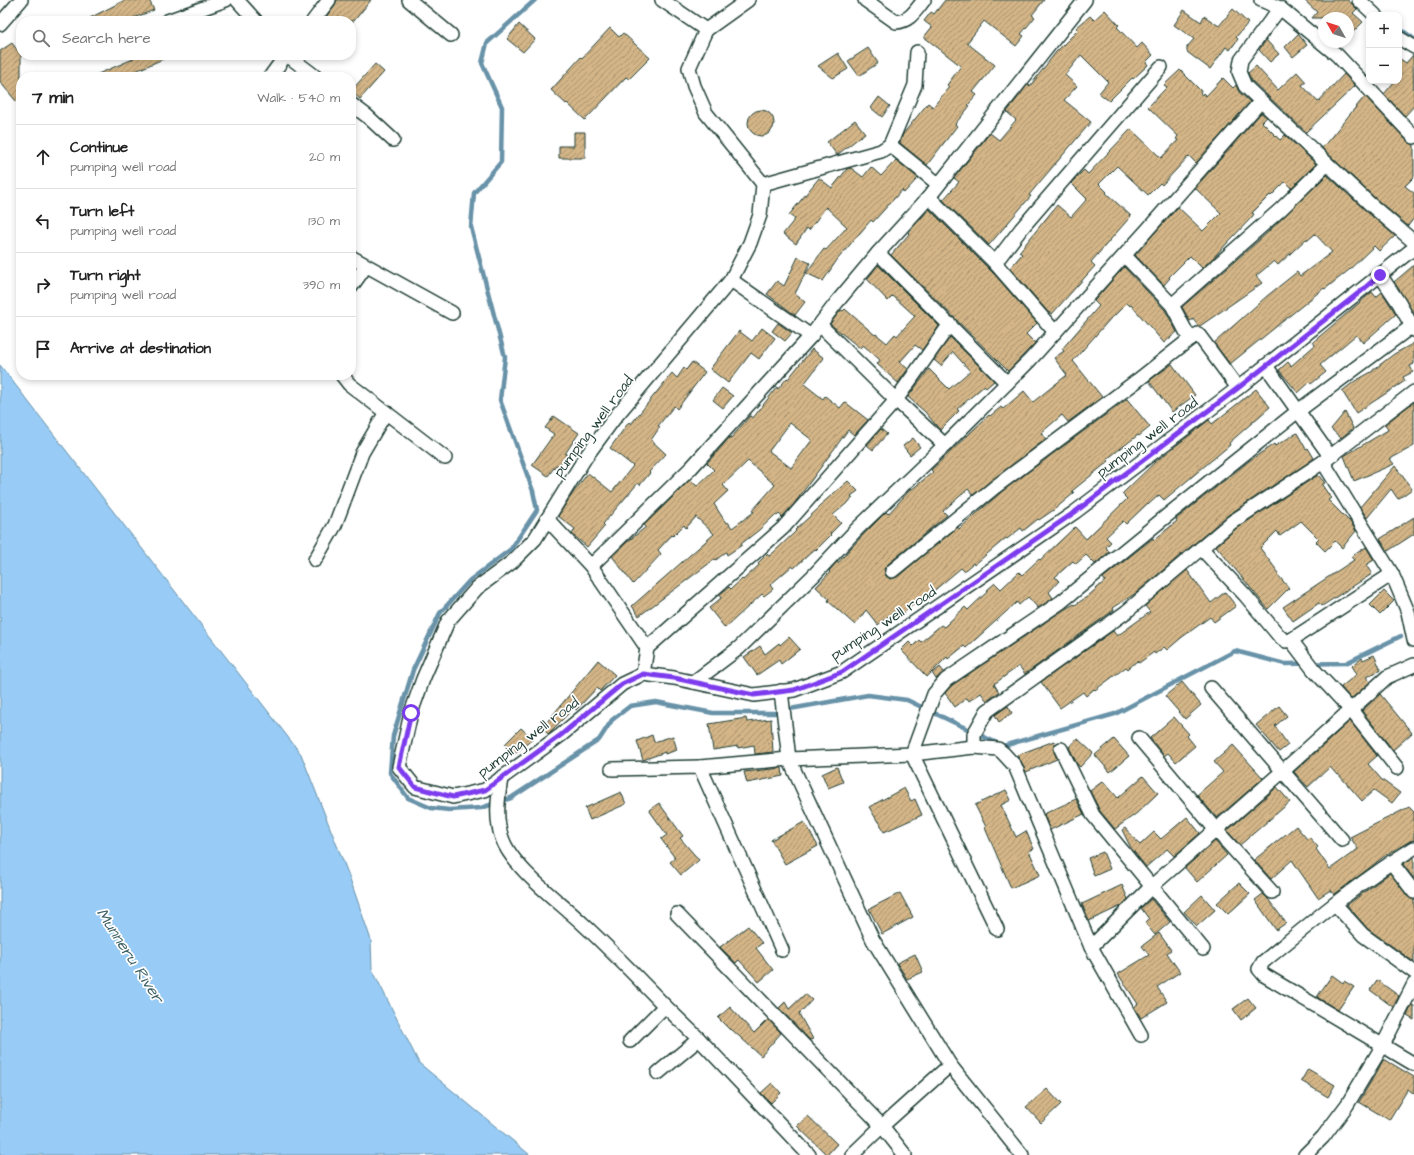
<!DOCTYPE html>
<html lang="en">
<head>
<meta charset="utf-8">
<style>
	:root { --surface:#fff; --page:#f2f2f2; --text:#222; --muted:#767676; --line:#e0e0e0 }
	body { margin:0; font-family:"Architects Daughter",sans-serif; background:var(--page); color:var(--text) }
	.controls { position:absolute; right:12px; top:12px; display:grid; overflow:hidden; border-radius:8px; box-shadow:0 2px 6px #0003 }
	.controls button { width:36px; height:36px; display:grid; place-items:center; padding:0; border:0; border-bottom:1px solid var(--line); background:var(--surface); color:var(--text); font:20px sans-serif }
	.compass { position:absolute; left:1318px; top:12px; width:36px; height:36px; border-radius:50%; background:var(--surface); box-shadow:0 2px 6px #0003; rotate:309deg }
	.stop { position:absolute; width:12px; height:12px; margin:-9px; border:3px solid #7c3aed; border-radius:50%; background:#fff }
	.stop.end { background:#7c3aed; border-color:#fff; box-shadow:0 1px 4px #0008 }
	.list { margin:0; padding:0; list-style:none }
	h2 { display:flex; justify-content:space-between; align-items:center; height:52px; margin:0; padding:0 16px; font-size:17px }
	h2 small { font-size:13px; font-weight:400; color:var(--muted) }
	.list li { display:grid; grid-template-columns:26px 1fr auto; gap:12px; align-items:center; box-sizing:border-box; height:64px; padding:0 16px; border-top:1px solid var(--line) }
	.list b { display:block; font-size:15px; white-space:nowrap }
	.list p { margin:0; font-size:13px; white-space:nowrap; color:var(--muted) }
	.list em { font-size:13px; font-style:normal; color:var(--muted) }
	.icon { flex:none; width:22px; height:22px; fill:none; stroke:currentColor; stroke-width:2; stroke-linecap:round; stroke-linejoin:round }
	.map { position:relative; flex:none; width:1414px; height:1155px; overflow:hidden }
	.search { position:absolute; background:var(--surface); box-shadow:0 2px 6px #0003; left:16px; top:16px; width:340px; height:44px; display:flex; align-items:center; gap:10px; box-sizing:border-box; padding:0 14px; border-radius:16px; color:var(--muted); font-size:15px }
	.panel { position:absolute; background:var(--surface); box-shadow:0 2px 6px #0003; left:16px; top:72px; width:340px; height:308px; border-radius:16px }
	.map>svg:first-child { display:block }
</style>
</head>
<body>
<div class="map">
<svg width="1414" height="1155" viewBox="0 0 1414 1155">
	<defs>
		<pattern id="building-hatch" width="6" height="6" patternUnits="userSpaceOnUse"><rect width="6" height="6" fill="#d3b587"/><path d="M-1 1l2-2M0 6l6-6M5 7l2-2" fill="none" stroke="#ab946f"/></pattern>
	</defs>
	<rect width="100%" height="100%" fill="#fff"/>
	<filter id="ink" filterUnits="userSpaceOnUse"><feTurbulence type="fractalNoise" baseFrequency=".025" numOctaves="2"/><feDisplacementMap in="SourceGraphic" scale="8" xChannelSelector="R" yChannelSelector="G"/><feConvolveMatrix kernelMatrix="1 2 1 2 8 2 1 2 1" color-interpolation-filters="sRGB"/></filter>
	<g filter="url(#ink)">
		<polygon fill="#98cbf5" stroke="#6892a8" points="0,365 301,754 349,876 371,940 372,969 419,1063 530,1155 0,1155"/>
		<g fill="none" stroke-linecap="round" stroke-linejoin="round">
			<g stroke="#6892a8" stroke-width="4.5">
				<polyline points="535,0 487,43 482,63 502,107 501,162 474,193 471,227 505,357 500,400 533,491 537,510 511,549 470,580 440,613 413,670 393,736 390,773 408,798 431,808 449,810 481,808 511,798 599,740 612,720 630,706 656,702 713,713 775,713"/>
				<polyline points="1399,28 1414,39"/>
				<polyline points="790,709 868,695 907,700 1003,746 1115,714 1235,651 1285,664 1346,663 1401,636"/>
			</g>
		</g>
		<g fill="url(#building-hatch)" stroke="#1f3d34" fill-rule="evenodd">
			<polygon points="125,0 149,0 154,10 126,21 84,21"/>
			<polygon points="337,0 371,0 354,21 331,21 326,17 335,5"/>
			<polygon points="945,0 1044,0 1032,15 1035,17 1021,34 1024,36 1016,46 984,21 967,43 995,65 973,92 977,95 968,105 970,106 955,124 957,126 927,165 900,143 903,134 928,103 933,107 949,87 947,85 961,66 924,37 932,27 924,21 931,12 934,14"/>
			<polygon points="1304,0 1348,0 1357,9 1353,13 1363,22 1348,37 1348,18 1312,18 1317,12"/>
			<polygon points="1233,9 1248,23 1236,37 1238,39 1230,50 1226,47 1210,69 1187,52 1187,47 1194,39 1174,25 1184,10 1201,22 1204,16 1219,26"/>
			<polygon points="1105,10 1119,25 1117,27 1137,48 1142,43 1153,55 1146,62 1148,65 1133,79 1132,78 1109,101 1099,93 1108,82 1081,55 1065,75 1077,86 1064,100 1091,122 1039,183 1029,195 1031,196 989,245 943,200 959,182 954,178 990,133 999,140 1016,120 1007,112 1028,84 1030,86 1056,52 1078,30 1076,28 1090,16 1094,20"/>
			<polygon points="519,24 535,39 523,52 507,39"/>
			<polygon points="610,28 619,37 623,33 650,58 629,79 626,77 585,120 567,103 566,104 551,90 581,57 582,58"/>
			<polygon points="1298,34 1307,45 1293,57 1285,47"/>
			<polygon points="1266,40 1279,54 1270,62 1259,50"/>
			<polygon points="12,43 21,55 21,107 0,82 0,51"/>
			<polygon points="868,48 878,63 859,76 848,61"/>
			<polygon points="838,53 848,69 833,78 818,66"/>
			<polygon points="131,55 172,55 122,77 91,77 133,59"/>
			<polygon points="1413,55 1414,106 1405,116 1384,94 1395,81 1399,81 1399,58 1406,63"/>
			<polygon points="375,64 384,72 360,99 351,91"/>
			<polygon points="1256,66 1278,90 1297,72 1306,82 1302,85 1318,102 1344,74 1355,86 1306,132 1252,81 1248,73"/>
			<polygon points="1180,70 1201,91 1200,93 1202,95 1203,93 1206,96 1223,78 1233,88 1236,85 1239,92 1250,102 1196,163 1189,156 1162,185 1160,183 1148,195 1117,166 1099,184 1107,192 1106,193 1131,216 1091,262 1095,266 1052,314 1048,312 1010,268 1022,254 1019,252 1057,205 1071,217 1087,199 1071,183 1084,170 1088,174 1131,129 1161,158 1178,140 1176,139 1178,136 1148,107 1167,87 1164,85"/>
			<polygon points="1365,96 1408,142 1414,145 1414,177 1405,186 1414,193 1414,218 1408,226 1375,198 1322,148"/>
			<polygon points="879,97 890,106 882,117 871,108"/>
			<circle cx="761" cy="123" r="13"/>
			<polygon points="1261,113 1267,117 1262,122 1280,140 1285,135 1316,164 1291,188 1285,182 1271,196 1270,195 1252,213 1254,214 1252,217 1212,259 1202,268 1190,256 1169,277 1170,278 1164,285 1135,255 1178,207 1203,231 1221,213 1195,188"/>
			<polygon points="855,120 865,133 837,155 827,142"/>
			<polygon points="574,132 585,132 585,158 559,158 559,146 574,146"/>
			<polygon points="896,160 918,178 917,179 904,193 902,190 873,222 871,220 837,260 823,281 806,273 824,249 826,250 847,227 826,207 809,230 807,228 796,244 783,234 795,219 789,215 810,189 819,178 832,188 847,169 851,168 863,177 871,167 881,176"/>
			<polygon points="1327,175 1365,210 1395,236 1379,251 1374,246 1349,270 1325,289 1324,288 1230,364 1214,343 1267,296 1297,272 1300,276 1332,252 1315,234 1308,240 1306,239 1278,265 1274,261 1256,276 1262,283 1200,326 1198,326 1193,319 1190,321 1182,307 1266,234"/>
			<polygon points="929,209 994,274 1037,323 1026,334 1035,343 1008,371 891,255 909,234 908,233"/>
			<polygon points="798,257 810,263 795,294 805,302 795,315 767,294 777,281 784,286"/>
			<polygon points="878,265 939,326 922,350 915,345 900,362 908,369 898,383 877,364 880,360 863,345 860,348 830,324 841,310 843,311 845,309 875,335 876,334 887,343 895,334 897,336 915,316 893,296 888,301 867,279"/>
			<polygon points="1414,265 1414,314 1394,282"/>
			<polygon points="1124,267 1165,310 1177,332 1164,343 1131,305 1130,306 1127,303 1112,318 1111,318 1073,361 1102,397 1068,422 1062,415 1041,433 1046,439 973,495 968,489 943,511 947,515 887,565 884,569 886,576 890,579 897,577 958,527 959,529 1000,493 1127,399 1150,427 1139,436 1138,435 1107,459 1109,461 1072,491 1074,493 1055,509 1039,520 1038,519 1023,531 1021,528 1007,539 1006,538 974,565 973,563 964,571 961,568 924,599 922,597 899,617 894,611 878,625 866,610 855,625 828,601 829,599 816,587 830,572 829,571 837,562 838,563 850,549 865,533 886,512 888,514 910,490 911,490 933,472 931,470 989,415 990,416 1001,407 1003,409 1024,391 1033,402 1067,375 1054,358 1064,351 1062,349 1099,306 1094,301"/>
			<polygon points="1372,292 1376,297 1382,292 1396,314 1363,343 1356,335 1320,365 1326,372 1311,384 1310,382 1298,393 1279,370 1288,362 1291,366 1315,345 1313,342"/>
			<polygon points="778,323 792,333 785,341 772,331"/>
			<polygon points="762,328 775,338 759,359 751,353 728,383 710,369 739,331 752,341"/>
			<polygon points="950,337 994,381 986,388 984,386 957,409 959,411 940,430 925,412 908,397 929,369 949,389 970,371 953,352 941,366 934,360"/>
			<polygon points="1414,343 1414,364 1410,366 1413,372 1403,377 1405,381 1356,413 1342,391 1355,381 1373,371 1373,370 1394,354"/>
			<path d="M812,349L824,358L804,384L823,399L825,396L840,408L845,402L868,420L854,435L848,430L794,504L782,517L779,514L777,516L775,515L759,530L741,544L742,545L727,555L726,552L716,560L715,559L639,616L632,606L714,534L696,517L686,528L684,525L673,536L672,535L658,550L661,554L633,584L612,556L627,542L646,527L644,525L690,480L697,486L714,470L707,463L730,437L731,438L750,416L753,418L777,387L778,389L787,378L788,379ZM790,423L812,440L791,468L769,451ZM748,461L775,485L752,511L754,512L732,528L728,522L726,523L714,504L728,491L723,485Z"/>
			<polygon points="692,362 705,372 677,409 674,406 658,426 660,427 651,440 666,454 649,472 650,473 640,485 638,483 603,524 605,526 587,547 572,534 575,529 558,516 573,493 588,473 612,492 633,466 610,448 629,422 631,424 672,373 677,378 684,368 686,370"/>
			<polygon points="1172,364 1195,395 1172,412 1149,381"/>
			<polygon points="722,388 733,396 723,408 713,400"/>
			<polygon points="1256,389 1270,407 1229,443 1230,445 1164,500 1159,495 1149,504 1148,503 1126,524 1123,521 1106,537 1111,542 1106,547 1109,552 1095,564 1086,555 1076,564 1073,561 1055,577 1059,581 1049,592 1053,598 1038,608 1028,597 1019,605 1017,602 966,648 964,646 948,659 947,657 927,677 901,650 909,642 913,646 919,640 921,642 941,625 944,627 965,607 968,610 987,592 986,591 995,583 1001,589 1019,572 1022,575 1039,559 1040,560 1075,527 1086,539 1127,499 1122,494 1155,462 1209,420 1212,424"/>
			<polygon points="1414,402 1414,446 1390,459 1394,464 1354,481 1344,456 1388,430 1385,424"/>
			<polygon points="1345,412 1353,428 1341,438 1331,429"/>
			<polygon points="554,416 579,433 565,454 567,455 558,466 556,465 548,476 532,465 554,434 545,428"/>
			<polygon points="881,429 887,434 873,450 867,445"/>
			<polygon points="1297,433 1306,449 1308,448 1314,458 1309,462 1228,515 1136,593 1113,608 1114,610 1107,615 1025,674 1019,666 994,684 999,692 987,701 981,693 969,701 967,698 955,707 945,693 951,686 1062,611 1074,604 1075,605 1088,596 1105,581 1103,578 1153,538 1154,540 1177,521 1176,519 1249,461 1274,444 1275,446"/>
			<polygon points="913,438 920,447 910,455 903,446"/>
			<polygon points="1395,466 1412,489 1398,499 1391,489 1367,518 1360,507"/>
			<polygon points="1318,475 1325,483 1322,485 1331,498 1328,500 1349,521 1349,520 1356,531 1342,548 1335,541 1325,551 1316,542 1319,539 1301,521 1280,536 1277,531 1260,548 1278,572 1277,574 1289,588 1268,609 1216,546 1237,528"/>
			<polygon points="848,481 858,491 851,496 853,498 833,515 841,523 830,534 831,535 816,550 815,549 794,568 792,566 770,585 773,589 764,596 762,594 725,628 709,608 721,598 719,595 729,587 731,589 742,579 743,580 759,565 758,563 767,554 769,556 774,552 796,531 795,530 820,507 819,506"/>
			<polygon points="1414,517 1414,534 1388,551 1380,539"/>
			<polygon points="1366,547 1374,560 1366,565 1372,574 1322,606 1319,603 1293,621 1283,607 1354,560 1351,557"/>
			<polygon points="1187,570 1211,603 1225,592 1236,606 1214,622 1210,617 1181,638 1167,650 1164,647 1155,654 1154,652 1139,663 1137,661 1128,669 1126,667 1095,690 1094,689 1086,696 1083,692 1060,708 1041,682 1113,631 1117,636 1150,612 1145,606"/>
			<polygon points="1384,591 1394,601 1380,615 1370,605"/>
			<polygon points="789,637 800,649 781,664 779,660 757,675 744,657 760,646 765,654 779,643 780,645"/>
			<polygon points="1374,655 1381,670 1366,677 1370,682 1351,699 1341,687 1357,674 1352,666 1362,658 1363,660"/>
			<polygon points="598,660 615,675 600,691 597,688 576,710 574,708 548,734 542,728"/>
			<polygon points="940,667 944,672 936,679 932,673"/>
			<polygon points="1182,682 1201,705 1185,719 1165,696"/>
			<polygon points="1380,694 1412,733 1393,750 1362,711"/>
			<polygon points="1008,706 1012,713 999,722 995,715"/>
			<polygon points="1279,706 1287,716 1275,726 1288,745 1279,752 1256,725"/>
			<polygon points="1174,717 1189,734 1187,736 1195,746 1176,762 1168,753 1164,756 1150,738"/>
			<polygon points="746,718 747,722 771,719 773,752 755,754 754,745 738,748 738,746 713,750 709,724"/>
			<polygon points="1350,721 1377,756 1368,764 1382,780 1400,793 1392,803 1374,790 1362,801 1338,774 1337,775 1330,767 1308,787 1294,772"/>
			<polygon points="521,728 533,739 514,754 505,744"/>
			<polygon points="652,735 654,742 673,736 677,750 665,754 665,752 643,760 637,741"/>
			<polygon points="1077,738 1093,753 1080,767 1077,764 1069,747"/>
			<polygon points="1114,739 1129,756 1110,772 1095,755"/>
			<polygon points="1054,741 1055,744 1053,749 1057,759 1026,772 1022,763 1017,755"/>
			<polygon points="1233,745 1263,778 1217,818 1197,795 1223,772 1214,762"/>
			<polygon points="837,767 843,782 828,788 822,774"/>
			<polygon points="782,768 783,776 747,783 744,772"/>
			<polygon points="1143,776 1158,793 1137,813 1115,829 1100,811 1090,791 1103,781 1118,798"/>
			<polygon points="1277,787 1290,802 1240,845 1227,831"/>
			<polygon points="904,788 911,801 915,799 922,815 884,832 879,821 878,822 869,807"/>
			<polygon points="1006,790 1011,800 1001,805 1016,837 1026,831 1034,849 1029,851 1040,875 1011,888 985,828 986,827 975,805"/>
			<polygon points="621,792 626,804 590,820 585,808"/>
			<polygon points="1076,799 1084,814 1050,830 1044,814"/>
			<polygon points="659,803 683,836 680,838 699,860 681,875 670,862 675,858 661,839 667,835 649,810"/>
			<polygon points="1409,807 1414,812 1414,840 1410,841 1386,855 1334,895 1331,890 1329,891 1318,898 1292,860 1271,879 1254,860 1296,826 1307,839 1309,837 1318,847 1316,849 1330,869 1358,849 1350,837"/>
			<polygon points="1187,817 1200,833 1174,856 1167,849 1146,867 1131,848 1122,830 1125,828 1140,845 1154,832 1161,839"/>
			<polygon points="804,822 818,846 785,864 771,840"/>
			<polygon points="1215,841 1227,855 1197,882 1185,868"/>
			<polygon points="1103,852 1110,869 1094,876 1088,858"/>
			<polygon points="1414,857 1414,879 1403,864"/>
			<polygon points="1390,873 1408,897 1414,900 1414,962 1368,929 1347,905"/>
			<polygon points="1239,883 1250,894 1228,914 1217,903"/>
			<polygon points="1122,885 1128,899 1121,906 1089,921 1082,904"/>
			<polygon points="900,893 913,917 882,934 869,909"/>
			<polygon points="1263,894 1268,899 1286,923 1276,930 1255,900"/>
			<polygon points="1202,895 1215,910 1197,926 1184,912"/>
			<polygon points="1151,899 1170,922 1155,935 1145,923 1149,919 1141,908"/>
			<polygon points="748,926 762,943 756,948 773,970 759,982 739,960 736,963 720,947"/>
			<polygon points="1159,933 1171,950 1167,953 1180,972 1157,987 1167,1002 1141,1018 1134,1007 1138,1004 1118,974 1149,955 1142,946"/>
			<polygon points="915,954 923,972 907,979 897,963"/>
			<polygon points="1332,975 1343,983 1344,981 1354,987 1338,1010 1317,997"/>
			<polygon points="1377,980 1399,996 1393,1007 1370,990"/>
			<polygon points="805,994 812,1000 799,1014 813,1039 810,1040 779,1008 785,1002 789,1009"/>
			<polygon points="1248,998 1256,1008 1241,1020 1233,1009"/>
			<polygon points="1412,1005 1414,1006 1414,1020 1407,1016"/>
			<polygon points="730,1007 754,1033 768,1019 781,1033 761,1056 731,1029 730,1030 718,1018"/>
			<polygon points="1384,1059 1414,1077 1414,1094 1408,1089 1389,1120 1359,1102"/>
			<polygon points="1308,1069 1335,1085 1328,1097 1301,1081"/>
			<polygon points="772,1083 781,1093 771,1103 761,1093"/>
			<polygon points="1047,1089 1061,1104 1041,1123 1026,1107"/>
			<polygon points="808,1116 837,1144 827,1155 797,1126"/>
		</g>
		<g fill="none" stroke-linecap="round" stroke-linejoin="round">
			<defs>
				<g id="minor">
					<polyline points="237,0 256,21"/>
					<polyline points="409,0 451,35"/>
					<polyline points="662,0 706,30 748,0"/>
					<path d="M865,0L896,22C910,21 915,11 924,0"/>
					<polyline points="1261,0 1280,8 1337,55 1414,137"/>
					<polyline points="1359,0 1375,15"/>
					<polyline points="1280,8 1241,60 1239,72 1245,86 1370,204 1414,242"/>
					<polyline points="167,21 226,0"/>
					<polyline points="313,21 329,0"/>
					<polyline points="0,24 21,0"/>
					<polyline points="706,30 689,68 694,86 706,113 763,184 760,215 750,243 731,280 616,416 585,458 535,539 512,562 477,588 448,621 423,679 411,713 399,767 415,787 453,797 485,790 561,735 622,684 643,674 674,678 754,695 794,690 842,672 1075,512 1238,388 1414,248"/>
					<polyline points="1399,38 1414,47"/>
					<polyline points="287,55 316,77"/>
					<polyline points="270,77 286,55"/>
					<polyline points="351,104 367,116 393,140"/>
					<polyline points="890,145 915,85 917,52"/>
					<polyline points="763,184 881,151 890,145 938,184"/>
					<polyline points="929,197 995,263 1055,332"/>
					<polyline points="878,253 1007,383"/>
					<polyline points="1125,256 1172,305 1190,339 1198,334 1238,388"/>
					<polyline points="351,257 452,313"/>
					<polyline points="995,263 1021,229 1161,67"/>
					<polyline points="1380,275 1399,303 1414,330"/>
					<polyline points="731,280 811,336"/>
					<polyline points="351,287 366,266"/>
					<polyline points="1172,305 1281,209 1327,164"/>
					<polyline points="820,325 896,400 945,445"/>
					<polyline points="1266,366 1330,456"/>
					<polyline points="342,375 349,384 445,458"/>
					<polyline points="1323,462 1392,574 1408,612 1414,640"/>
					<polyline points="547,519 591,566 647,648"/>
					<polyline points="1201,548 1245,595 1280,637 1286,641 1291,640 1392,574"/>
					<polyline points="315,560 335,525 362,453 386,412"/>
					<polyline points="591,566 691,468 811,336 837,302 878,253 929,197 1085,0"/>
					<polyline points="892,571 995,487 1138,380 1190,339"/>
					<polyline points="1291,640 1313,669 1351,710 1397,768"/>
					<polyline points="643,674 647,648 783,528 896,400 950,324"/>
					<polyline points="694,682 739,648 814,575 858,528 945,445 1030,360 1148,229 1261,101"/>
					<polyline points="1211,688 1342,840"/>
					<polyline points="781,691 789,759 873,940 950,1065 1022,1155"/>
					<polyline points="1139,738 1216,830 1272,892"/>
					<polyline points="974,747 974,734 987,711 1126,612 1232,522 1323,462 1414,392"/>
					<polyline points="1061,749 1093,815 1203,949"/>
					<polyline points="700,767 789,759 912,754 974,747 998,749 1003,753 1015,766 1091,947 1152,886 1283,771 1387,677 1414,665"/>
					<polyline points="612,769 700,767 782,950"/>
					<path d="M501,778C498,798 495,819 502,838C512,868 560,902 583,924C611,950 638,978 665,1006"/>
					<path d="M1414,848C1360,881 1312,922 1263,962L1259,969L1264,975L1414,1064"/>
					<polyline points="1391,862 1414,892"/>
					<polyline points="1335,904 1363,935 1414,972"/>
					<polyline points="677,914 882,1126 905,1155"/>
					<polyline points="997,929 912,754 934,694 946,680 1061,602 1169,514 1298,411 1412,326"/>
					<polyline points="1091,947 1141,1035"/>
					<polyline points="630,1041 665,1006 699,1039"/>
					<polyline points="658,1073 699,1039 809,1155"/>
					<polyline points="852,1155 882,1126 950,1065"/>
					<polyline points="1305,1155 1323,1137 1347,1105 1383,1045 1414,984"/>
				</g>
			</defs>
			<use href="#minor" stroke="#1f3d34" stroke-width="16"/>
			<use href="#minor" stroke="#fff" stroke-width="13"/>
		</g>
	</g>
	<g fill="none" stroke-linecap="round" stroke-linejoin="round" filter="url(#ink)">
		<polyline stroke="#7c3aed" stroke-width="5" points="411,713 399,767 415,787 453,797 485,790 561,735 622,684 643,674 674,678 754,695 794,690 842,672 1075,512 1238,388 1360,292 1380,275"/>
	</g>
	<g text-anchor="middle" stroke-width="3.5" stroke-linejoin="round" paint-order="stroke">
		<g font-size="15" fill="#1f3d34" stroke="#fff">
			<text transform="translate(593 426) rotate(-53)" y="5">pumping well road</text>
			<text transform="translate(1147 437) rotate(-37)" y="5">pumping well road</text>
			<text transform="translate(883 623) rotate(-33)" y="5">pumping well road</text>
			<text transform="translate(528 737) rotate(-37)" y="5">pumping well road</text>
		</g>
		<g font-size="16" font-style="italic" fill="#3d6064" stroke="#fff">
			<text transform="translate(131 955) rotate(57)" y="6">Munneru River</text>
		</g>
	</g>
</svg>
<div class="controls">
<button>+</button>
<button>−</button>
</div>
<svg class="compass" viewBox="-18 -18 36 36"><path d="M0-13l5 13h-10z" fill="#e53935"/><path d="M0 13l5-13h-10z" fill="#767676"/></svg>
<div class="stop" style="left:411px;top:713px"></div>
<div class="stop end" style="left:1380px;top:275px"></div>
<div class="search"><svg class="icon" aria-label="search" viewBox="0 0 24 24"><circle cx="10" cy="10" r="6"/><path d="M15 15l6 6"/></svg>Search here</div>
<section class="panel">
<h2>7 min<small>Walk · 540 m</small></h2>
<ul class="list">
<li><svg class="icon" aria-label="ahead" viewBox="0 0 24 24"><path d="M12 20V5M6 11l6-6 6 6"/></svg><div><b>Continue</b><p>pumping well road</p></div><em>20 m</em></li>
<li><svg class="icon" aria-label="left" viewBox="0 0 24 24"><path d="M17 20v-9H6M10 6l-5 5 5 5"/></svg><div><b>Turn left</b><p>pumping well road</p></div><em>130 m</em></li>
<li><svg class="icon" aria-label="right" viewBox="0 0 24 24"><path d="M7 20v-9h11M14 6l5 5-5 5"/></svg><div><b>Turn right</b><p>pumping well road</p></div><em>390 m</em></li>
<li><svg class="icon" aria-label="arrive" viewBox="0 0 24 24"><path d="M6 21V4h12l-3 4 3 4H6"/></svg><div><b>Arrive at destination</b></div></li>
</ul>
</section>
</div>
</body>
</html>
